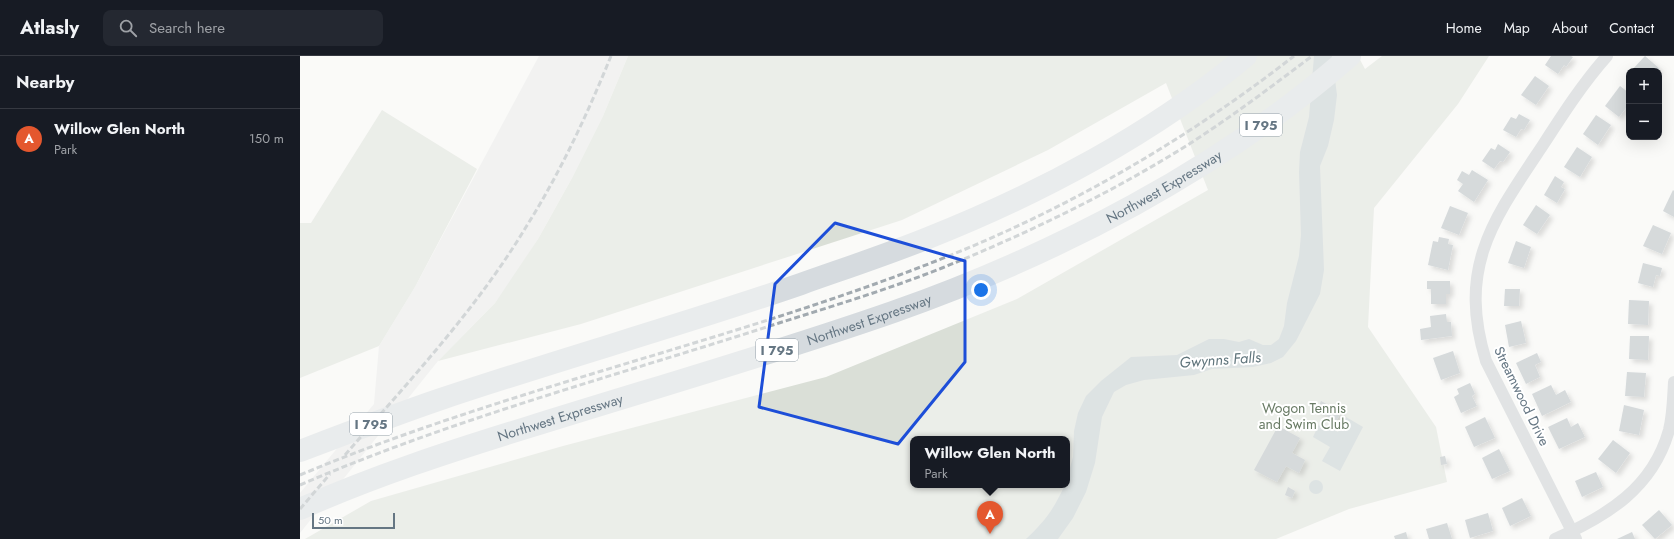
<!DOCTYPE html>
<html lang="en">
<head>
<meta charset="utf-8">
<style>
	:root { --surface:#171b24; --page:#242831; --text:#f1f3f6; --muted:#9ea1a6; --line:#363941; --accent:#e4572e }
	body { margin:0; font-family:Jost,sans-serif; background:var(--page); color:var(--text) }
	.controls { position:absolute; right:12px; top:12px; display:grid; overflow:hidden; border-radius:8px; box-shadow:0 4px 16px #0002 }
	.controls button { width:36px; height:36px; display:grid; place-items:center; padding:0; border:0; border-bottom:1px solid var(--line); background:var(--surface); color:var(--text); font:20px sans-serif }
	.scale { position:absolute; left:12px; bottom:10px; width:83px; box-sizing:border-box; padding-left:4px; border:2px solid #657683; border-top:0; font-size:11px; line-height:14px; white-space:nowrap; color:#657683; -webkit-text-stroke:3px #fff; paint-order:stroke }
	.you { position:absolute; left:681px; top:234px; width:14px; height:14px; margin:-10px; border:3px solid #fff; border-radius:50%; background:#1a73e8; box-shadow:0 0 0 6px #1a73e833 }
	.badge { display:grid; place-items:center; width:26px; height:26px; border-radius:50%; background:var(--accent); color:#fff; font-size:13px; font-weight:700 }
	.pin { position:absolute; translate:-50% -33px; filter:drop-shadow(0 1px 2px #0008) }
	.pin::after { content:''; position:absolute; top:21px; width:14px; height:12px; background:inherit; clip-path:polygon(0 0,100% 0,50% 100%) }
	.popup { position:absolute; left:610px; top:380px; width:160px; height:52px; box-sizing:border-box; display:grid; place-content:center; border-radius:8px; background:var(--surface); filter:drop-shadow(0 1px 3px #0005); font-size:13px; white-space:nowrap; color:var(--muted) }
	.popup b { font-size:15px; color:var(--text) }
	.popup::after { content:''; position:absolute; left:50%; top:100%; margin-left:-8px; border:8px solid transparent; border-top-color:var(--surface) }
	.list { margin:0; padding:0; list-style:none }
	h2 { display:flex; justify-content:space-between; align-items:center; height:52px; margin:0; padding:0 16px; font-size:17px }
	h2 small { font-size:13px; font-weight:400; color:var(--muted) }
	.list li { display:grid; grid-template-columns:26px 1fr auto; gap:12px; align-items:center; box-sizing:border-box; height:60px; padding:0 16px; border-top:1px solid var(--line) }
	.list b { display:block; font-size:15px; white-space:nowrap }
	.list p { margin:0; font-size:13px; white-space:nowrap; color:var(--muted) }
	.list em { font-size:13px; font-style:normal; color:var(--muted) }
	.icon { flex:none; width:22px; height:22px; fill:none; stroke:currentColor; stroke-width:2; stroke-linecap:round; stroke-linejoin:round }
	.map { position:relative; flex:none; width:1374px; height:483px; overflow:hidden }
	header { display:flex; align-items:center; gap:24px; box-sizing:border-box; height:56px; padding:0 20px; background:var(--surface); border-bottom:1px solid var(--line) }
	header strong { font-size:19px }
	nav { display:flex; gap:22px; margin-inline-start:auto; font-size:14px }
	.search { width:280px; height:36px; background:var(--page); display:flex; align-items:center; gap:10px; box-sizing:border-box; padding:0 14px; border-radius:8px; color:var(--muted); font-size:15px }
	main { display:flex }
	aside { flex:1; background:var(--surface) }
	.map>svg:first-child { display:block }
</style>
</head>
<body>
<header>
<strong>Atlasly</strong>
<div class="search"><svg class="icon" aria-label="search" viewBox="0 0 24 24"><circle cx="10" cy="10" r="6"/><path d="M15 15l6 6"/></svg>Search here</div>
<nav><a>Home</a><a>Map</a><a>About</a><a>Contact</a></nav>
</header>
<main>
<aside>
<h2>Nearby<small></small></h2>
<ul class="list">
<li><span class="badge">A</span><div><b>Willow Glen North</b><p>Park</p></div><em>150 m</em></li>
</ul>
</aside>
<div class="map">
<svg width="1374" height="483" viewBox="0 0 1374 483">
	<defs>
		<filter id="shadow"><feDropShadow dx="3.5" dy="3.5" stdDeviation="2" flood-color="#0004"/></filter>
	</defs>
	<rect width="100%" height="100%" fill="#fafaf8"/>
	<polygon fill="#e8e9e9" points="239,0 328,0 303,60 272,122 238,183 211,225 195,247 138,305 0,477 0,437 74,348 79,290 115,231"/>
	<g fill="#dadfd7" fill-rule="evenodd">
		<path d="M328,0H1058L1065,13L1082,0H1189L1158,48L1074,152L1068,271L1136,371L1147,426L1049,453L976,483H5L71,445L263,390L526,321L717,243L908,134L866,27L748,94L602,164L281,268L138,305L195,247L238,183L272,122L303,60ZM613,383H767V429H613Z"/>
		<polygon points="82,54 177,113 115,231 79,290 0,322 0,167 11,167"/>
	</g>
	<g fill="#bbc7cb">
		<path d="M1014,0H1032L1037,39L1034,64L1028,90L1020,110L1024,214L1020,238L996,285L983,301L971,307L953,311L912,313L894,319L844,324L826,329L814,336L802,361L795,407L786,436L773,462L758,483H726C746,464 753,454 765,429H767V423L773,401L774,375L778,357L786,340L801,325L831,301L877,299L909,283H924L939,286L949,283L963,289H971L979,283L984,270L987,247L999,200L1001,179L999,116L1000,96L1009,61Z"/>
		<polygon points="1046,361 1063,371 1040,415 1022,405 1030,391 1013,381 1020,366 1038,376"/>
		<circle cx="1016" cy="431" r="7"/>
	</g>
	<g fill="#aab3b9" filter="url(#shadow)">
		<polygon points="1251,0 1271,0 1273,1 1266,11 1264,9 1258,18 1245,9"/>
		<polygon points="1345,0 1360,13 1357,15 1331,15"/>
		<polygon points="1235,20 1249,30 1236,49 1221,39"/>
		<polygon points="1320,30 1329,37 1329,48 1319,61 1305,50"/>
		<polygon points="1219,58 1230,64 1224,74 1221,73 1216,81 1203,74 1211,61 1216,63"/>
		<polygon points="1296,59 1311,69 1298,89 1283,78"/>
		<polygon points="1198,88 1210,96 1203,106 1200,105 1194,113 1182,105 1191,92 1195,94"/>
		<polygon points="1277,91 1292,101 1280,121 1264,111"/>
		<polygon points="1172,114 1188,124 1174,146 1158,135 1163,128 1157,124 1162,115 1169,119"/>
		<polygon points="1255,120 1264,126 1261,131 1265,133 1257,147 1244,139"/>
		<polygon points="1373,134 1374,135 1374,161 1363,155"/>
		<polygon points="1236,149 1250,159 1237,178 1223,169"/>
		<polygon points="1150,150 1168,157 1159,179 1141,172"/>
		<polygon points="1353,169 1371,177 1362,198 1343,190"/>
		<polygon points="1139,181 1149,183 1148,188 1153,189 1148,214 1128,209 1133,185 1138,186"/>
		<polygon points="1216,185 1231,191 1224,212 1208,207"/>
		<polygon points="1343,207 1362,212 1360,220 1356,219 1353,231 1338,227"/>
		<polygon points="1127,225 1150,225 1150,238 1146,238 1146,248 1131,248 1131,233 1127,233"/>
		<polygon points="1205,233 1220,233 1219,250 1204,250"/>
		<polygon points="1329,244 1349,245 1348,269 1328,268"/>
		<polygon points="1146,258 1147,266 1151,266 1152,280 1121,284 1120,273 1131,271 1130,260"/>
		<polygon points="1221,265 1226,287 1209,291 1205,269"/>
		<polygon points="1330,280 1349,280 1348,304 1329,303"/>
		<polygon points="1153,295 1160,317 1141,324 1133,302"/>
		<polygon points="1237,297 1241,306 1235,309 1240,321 1226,328 1216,307"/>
		<polygon points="1327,316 1346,317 1344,341 1325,340"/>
		<polygon points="1170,327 1175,338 1172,340 1177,350 1161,357 1154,341 1159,338 1157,333"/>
		<polygon points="1251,329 1256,339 1265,334 1271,346 1242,360 1232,338"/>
		<polygon points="1021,345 1041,356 1036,365 1017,354"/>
		<polygon points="1324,349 1344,354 1339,379 1319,375"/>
		<polygon points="1185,361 1195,382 1174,391 1165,371"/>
		<polygon points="1267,362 1271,371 1278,367 1285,381 1259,393 1248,371"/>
		<polygon points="978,370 1000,382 992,397 1005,404 999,417 986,410 977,426 954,414"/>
		<polygon points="1313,384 1330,397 1316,417 1298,403"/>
		<polygon points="1199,393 1210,415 1192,423 1182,402"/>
		<polygon points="1145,400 1147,408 1141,409 1140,401"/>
		<polygon points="1296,416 1303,431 1282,441 1275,425"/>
		<polygon points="988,431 995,435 992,442 985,439"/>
		<polygon points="1222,442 1231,460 1210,470 1202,452"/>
		<polygon points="1359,454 1372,469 1355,483 1342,469"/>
		<polygon points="1188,457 1193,475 1170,482 1165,464"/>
		<polygon points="1147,467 1152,483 1129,483 1126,473"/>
		<polygon points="1106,476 1108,483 1095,483 1094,480"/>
		<polygon points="1332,476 1335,483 1317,483"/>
	</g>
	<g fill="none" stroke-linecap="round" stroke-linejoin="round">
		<g stroke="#c3c8cc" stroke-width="12">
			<path d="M1255,483C1307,460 1353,432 1369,374C1373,358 1373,342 1374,326"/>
			<path d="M1276,483L1186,305C1157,211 1193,164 1243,89C1263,58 1283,27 1307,0"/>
		</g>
		<g stroke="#d6dbdf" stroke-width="22">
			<path d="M0,395C47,377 94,359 141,343C260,303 382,269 501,228C543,213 586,199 628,182C739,138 854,77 946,0"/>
			<path id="s1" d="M0,453C74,420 151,395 229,371C350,333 473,298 593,256C755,199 921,113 1050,0"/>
		</g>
		<g stroke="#a2aab0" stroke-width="3" stroke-dasharray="6 3" stroke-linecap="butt">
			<path d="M45,399C108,326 176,254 226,171C260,117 287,59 311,0"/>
			<path d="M0,419C207,332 428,287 636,205C764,155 885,85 994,0"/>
			<path d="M0,429C155,362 319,319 479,267C533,250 589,233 642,212C726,178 809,138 886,90C930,62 971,31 1012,0"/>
			<polyline points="0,453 30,418"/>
		</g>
	</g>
	<path d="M0 0H1374V483H0ZM535,167L665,205V306L598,388L459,351L475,228Z" fill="#fafaf8" fill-opacity=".55" fill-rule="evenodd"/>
	<path fill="none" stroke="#1d4ed8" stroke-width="3" stroke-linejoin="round" d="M535,167L665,205V306L598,388L459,351L475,228Z"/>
	<g text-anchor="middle" stroke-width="4" stroke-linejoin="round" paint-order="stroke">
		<g fill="#fff" stroke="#939fa8" stroke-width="1">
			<rect x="940" y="58" width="42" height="22" rx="3"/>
			<rect x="456" y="283" width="42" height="22" rx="3"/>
			<rect x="50" y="357" width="42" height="22" rx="3"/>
		</g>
		<g font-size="13" font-weight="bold" fill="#657683">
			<text x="961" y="74">I 795</text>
			<text x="477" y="299">I 795</text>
			<text x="71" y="373">I 795</text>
		</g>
		<g font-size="14" fill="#657683" stroke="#fff">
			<text dy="5" stroke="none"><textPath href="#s1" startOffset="924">Northwest Expressway</textPath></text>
			<text dy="5" stroke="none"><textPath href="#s1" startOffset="600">Northwest Expressway</textPath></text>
			<text transform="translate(1222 340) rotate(64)" y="5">Streamwood Drive</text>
			<text dy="5" stroke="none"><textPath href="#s1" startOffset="276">Northwest Expressway</textPath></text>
		</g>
		<g font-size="14" fill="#687a64" stroke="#fff">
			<text x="1004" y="357">Wogon Tennis<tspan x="1004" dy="16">and Swim Club</tspan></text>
		</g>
		<g font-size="15" font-style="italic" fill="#60757c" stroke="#fff">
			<text transform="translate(920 304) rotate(-4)" y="5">Gwynns Falls</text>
		</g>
	</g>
</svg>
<div class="controls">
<button>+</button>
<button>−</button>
</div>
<div class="scale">50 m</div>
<div class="you"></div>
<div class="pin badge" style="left:690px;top:478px">A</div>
<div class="popup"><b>Willow Glen North</b>Park</div>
</div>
</main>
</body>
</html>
